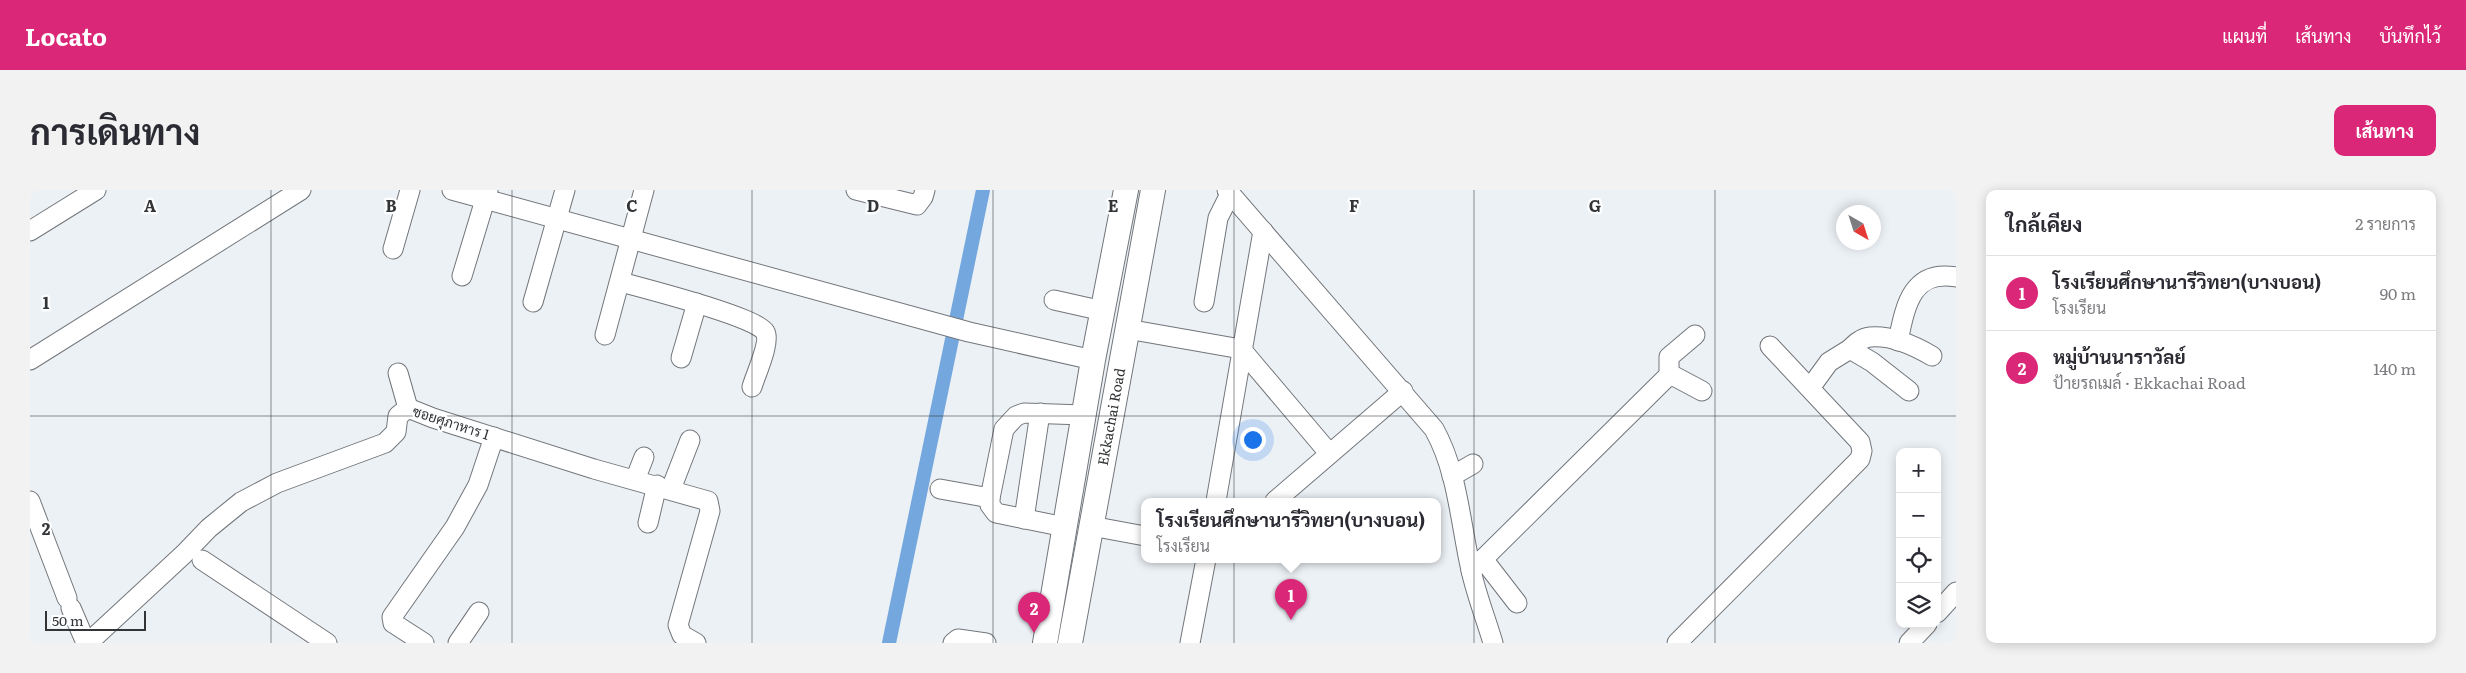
<!DOCTYPE html>
<html lang="th">
<head>
<meta charset="utf-8">
<style>
	:root { --surface:#fff; --page:#f2f2f3; --text:#2b2b33; --muted:#7c7c81; --line:#e1e1e2; --accent:#db2777 }
	body { margin:0; font-family:Literata,Sarabun,serif; background:var(--page); color:var(--text) }
	.controls { position:absolute; right:15px; bottom:15px; display:grid; overflow:hidden; border-radius:10px; box-shadow:0 2px 12px #0003 }
	.controls button { width:45px; height:45px; display:grid; place-items:center; padding:0; border:0; border-bottom:1px solid var(--line); background:var(--surface); color:var(--text); font:25px sans-serif }
	.compass { position:absolute; left:1806px; top:15px; width:45px; height:45px; border-radius:50%; background:var(--surface); box-shadow:0 2px 12px #0003; rotate:141deg }
	.scale { position:absolute; left:15px; bottom:12px; width:101px; box-sizing:border-box; padding-left:5px; border:2px solid #323436; border-top:0; font-size:14px; line-height:18px; white-space:nowrap; color:#323436; -webkit-text-stroke:4px #fdfeff; paint-order:stroke }
	.you { position:absolute; left:1222px; top:249px; width:18px; height:18px; margin:-12px; border:4px solid #fff; border-radius:50%; background:#1a73e8; box-shadow:0 0 0 8px #1a73e833 }
	.badge { display:grid; place-items:center; width:32px; height:32px; border-radius:50%; background:var(--accent); color:#fff; font-size:16px; font-weight:700 }
	.pin { position:absolute; translate:-50% -41px; filter:drop-shadow(0 1px 2px #0008) }
	.pin::after { content:''; position:absolute; top:26px; width:18px; height:15px; background:inherit; clip-path:polygon(0 0,100% 0,50% 100%) }
	.popup { position:absolute; left:1111px; top:308px; width:300px; height:65px; box-sizing:border-box; display:grid; place-content:center; border-radius:10px; background:var(--surface); filter:drop-shadow(0 1px 4px #0005); font-size:16px; white-space:nowrap; color:var(--muted) }
	.popup b { font-size:19px; color:var(--text) }
	.popup::after { content:''; position:absolute; left:50%; top:100%; margin-left:-10px; border:10px solid transparent; border-top-color:var(--surface) }
	.list { margin:0; padding:0; list-style:none }
	h2 { display:flex; justify-content:space-between; align-items:center; height:65px; margin:0; padding:0 20px; font-size:21px }
	h2 small { font-size:16px; font-weight:400; color:var(--muted) }
	.list li { display:grid; grid-template-columns:32px 1fr auto; gap:15px; align-items:center; box-sizing:border-box; height:75px; padding:0 20px; border-top:1px solid var(--line) }
	.list b { display:block; font-size:19px; white-space:nowrap }
	.list p { margin:0; font-size:16px; white-space:nowrap; color:var(--muted) }
	.list em { font-size:16px; font-style:normal; color:var(--muted) }
	.icon { flex:none; width:28px; height:28px; fill:none; stroke:currentColor; stroke-width:2; stroke-linecap:round; stroke-linejoin:round }
	.map { position:relative; flex:none; width:1926px; height:453px; overflow:hidden; border-radius:10px }
	header { display:flex; align-items:center; gap:30px; box-sizing:border-box; height:70px; padding:0 25px; background:var(--accent); color:#fff }
	header strong { font-size:24px }
	nav { display:flex; gap:28px; margin-inline-start:auto; font-size:18px }
	.intro { display:flex; align-items:center; justify-content:space-between; box-sizing:border-box; height:120px; padding:0 30px }
	h1 { margin:0; font-size:35px }
	.button { padding:12px 22px; border-radius:10px; background:var(--accent); color:#fff; font-size:18px; font-weight:700 }
	main { display:flex; gap:30px; padding:0 30px }
	aside { flex:1; background:var(--surface); border-radius:10px; box-shadow:0 2px 12px #0003 }
	.map>svg:first-child { display:block }
</style>
</head>
<body>
<header>
<strong>Locato</strong>
<nav><a>แผนที่</a><a>เส้นทาง</a><a>บันทึกไว้</a></nav>
</header>
<div class="intro"><h1>การเดินทาง</h1><a class="button">เส้นทาง</a></div>
<main>
<div class="map">
<svg width="1926" height="453" viewBox="0 0 1926 453">
	<rect width="100%" height="100%" fill="#ecf1f6"/>
	<g fill="none" stroke-linecap="round" stroke-linejoin="round">
		<polyline stroke="#74a7dd" stroke-width="14" points="859,453 953,0"/>
		<defs>
			<g id="minor">
				<polyline points="422,0 939,142 1063,170"/>
				<polyline points="826,0 887,15 893,7 895,0"/>
				<path d="M1197,0L1404,239C1428,282 1430,332 1441,380C1446,404 1456,429 1463,453"/>
				<polyline points="0,41 66,0"/>
				<polyline points="363,59 380,0"/>
				<polyline points="432,86 458,0"/>
				<path d="M591,92C613,98 727,127 735,142C741,152 725,186 722,197"/>
				<polyline points="1024,110 1073,121"/>
				<polyline points="503,112 535,0"/>
				<polyline points="1174,112 1188,28 1200,4"/>
				<polyline points="1097,139 1211,159 1299,263"/>
				<polyline points="575,145 614,0"/>
				<path d="M1868,151C1875,118 1881,79 1926,87"/>
				<path d="M1820,159C1825,154 1831,148 1840,147C1861,145 1885,156 1902,166"/>
				<polyline points="651,168 667,113"/>
				<polyline points="0,170 271,0"/>
				<polyline points="368,183 378,218"/>
				<polyline points="1639,186 1639,167 1665,145"/>
				<polyline points="1780,198 1799,172 1820,159 1842,172 1879,201"/>
				<polyline points="378,218 403,228 564,279 678,311 680,321 648,435 652,445 666,453"/>
				<polyline points="1422,286 1443,274"/>
				<polyline points="605,290 614,267"/>
				<polyline points="641,299 660,250"/>
				<polyline points="910,299 960,308"/>
				<polyline points="0,311 37,408"/>
				<polyline points="1186,311 1233,41"/>
				<polyline points="1245,311 1373,201"/>
				<polyline points="994,329 1010,223"/>
				<polyline points="618,333 627,295"/>
				<polyline points="1061,336 1115,346"/>
				<polyline points="1035,337 966,323 960,315 960,308 974,239 986,226 994,223 1054,225"/>
				<polyline points="1453,369 1487,413"/>
				<polyline points="172,370 297,453"/>
				<polyline points="1441,381 1635,189 1642,185 1672,201"/>
				<polyline points="41,418 56,453"/>
				<polyline points="1907,423 1926,402"/>
				<polyline points="58,453 154,364 179,338 211,312 247,293 355,253 366,242 368,226 378,218"/>
				<polyline points="394,453 363,433 362,427 425,337 448,295 464,247"/>
				<polyline points="428,453 449,422"/>
				<polyline points="923,453 928,449 956,453"/>
				<polyline points="1160,453 1176,369"/>
				<polyline points="1647,453 1830,269 1832,261 1830,252 1740,156"/>
				<polyline points="1879,453 1897,434"/>
			</g>
			<g id="major">
				<polyline points="1015,453 1063,170 1096,0"/>
				<path id="s1" d="M1040,453L1123,0"/>
			</g>
		</defs>
		<use href="#minor" stroke="#72767b" stroke-width="21"/>
		<use href="#major" stroke="#72767b" stroke-width="26"/>
		<use href="#minor" stroke="#fff" stroke-width="19"/>
		<use href="#major" stroke="#fff" stroke-width="24"/>
	</g>
	<path fill="none" stroke="#323436" stroke-width="1" stroke-opacity="0.55" d="M241,0V453M482,0V453M722,0V453M963,0V453M1204,0V453M1444,0V453M1685,0V453M0,226H1926"/>
	<g text-anchor="middle" stroke-width="4.5" stroke-linejoin="round" paint-order="stroke">
		<g font-size="14" fill="#323436" stroke="#fdfeff">
			<text dy="5" stroke="none"><textPath href="#s1" startOffset="230">Ekkachai Road</textPath></text>
			<text transform="translate(421 233) rotate(18)" y="5">ซอยศุภาหาร 1</text>
		</g>
	</g>
	<g font-size="16" text-anchor="middle" font-weight="bold" fill="#323436" stroke="#fdfeff" stroke-width="4.5" stroke-linejoin="round" paint-order="stroke">
		<text x="120" y="22">A</text>
		<text x="361" y="22">B</text>
		<text x="602" y="22">C</text>
		<text x="843" y="22">D</text>
		<text x="1083" y="22">E</text>
		<text x="1324" y="22">F</text>
		<text x="1565" y="22">G</text>
		<text x="16" y="119">1</text>
		<text x="16" y="345">2</text>
	</g>
</svg>
<div class="controls">
<button>+</button>
<button>−</button>
<button><svg class="icon" aria-label="locate" viewBox="0 0 24 24"><circle cx="12" cy="12" r="6"/><path d="M12 2v4M12 18v4M2 12h4M18 12h4"/></svg></button>
<button><svg class="icon" aria-label="layers" viewBox="0 0 24 24"><path d="M12 4l9 5-9 5-9-5zM3 14l9 5 9-5"/></svg></button>
</div>
<svg class="compass" viewBox="-18 -18 36 36"><path d="M0-13l5 13h-10z" fill="#e53935"/><path d="M0 13l5-13h-10z" fill="#7c7c81"/></svg>
<div class="scale">50 m</div>
<div class="you"></div>
<div class="pin badge" style="left:1261px;top:430px">1</div>
<div class="popup"><b>โรงเรียนศึกษานารีวิทยา(บางบอน)</b>โรงเรียน</div>
<div class="pin badge" style="left:1004px;top:443px">2</div>
</div>
<aside>
<h2>ใกล้เคียง<small>2 รายการ</small></h2>
<ul class="list">
<li><span class="badge">1</span><div><b>โรงเรียนศึกษานารีวิทยา(บางบอน)</b><p>โรงเรียน</p></div><em>90 m</em></li>
<li><span class="badge">2</span><div><b>หมู่บ้านนาราวัลย์</b><p>ป้ายรถเมล์ · Ekkachai Road</p></div><em>140 m</em></li>
</ul>
</aside>
</main>
</body>
</html>
